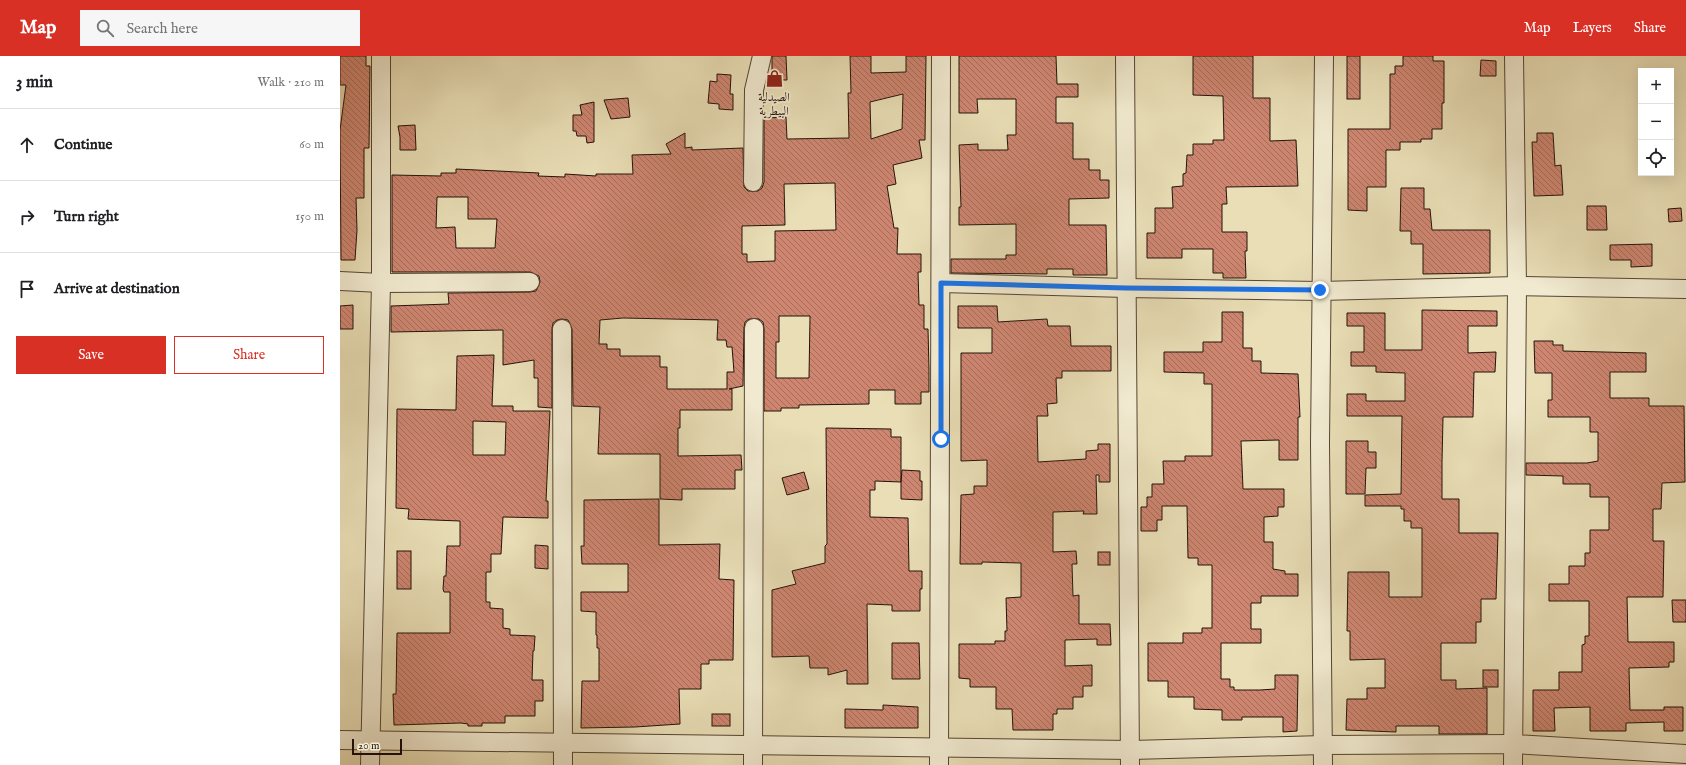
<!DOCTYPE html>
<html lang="en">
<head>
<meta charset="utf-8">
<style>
	:root { --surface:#fff; --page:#f6f6f6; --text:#202124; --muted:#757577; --line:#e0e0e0; --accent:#d93025 }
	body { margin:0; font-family:"IM FELL English",Amiri,serif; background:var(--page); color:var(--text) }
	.controls { position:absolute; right:12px; top:12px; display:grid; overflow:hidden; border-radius:0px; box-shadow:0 4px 16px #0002 }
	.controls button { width:36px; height:36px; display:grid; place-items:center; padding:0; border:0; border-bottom:1px solid var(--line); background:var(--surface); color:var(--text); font:20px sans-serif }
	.scale { position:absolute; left:12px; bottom:10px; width:50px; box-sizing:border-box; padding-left:4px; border:2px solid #251209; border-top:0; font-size:11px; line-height:14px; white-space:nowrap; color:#251209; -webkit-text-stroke:3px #f1ead0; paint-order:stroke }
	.stop { position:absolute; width:12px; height:12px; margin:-9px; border:3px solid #1a73e8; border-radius:50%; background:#fff }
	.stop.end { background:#1a73e8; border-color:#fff; box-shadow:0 1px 4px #0008 }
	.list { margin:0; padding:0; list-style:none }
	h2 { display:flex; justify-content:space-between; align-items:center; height:52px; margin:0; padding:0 16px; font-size:17px }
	h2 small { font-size:13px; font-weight:400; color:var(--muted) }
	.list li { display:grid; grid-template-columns:26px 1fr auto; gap:12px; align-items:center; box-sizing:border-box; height:72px; padding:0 16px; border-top:1px solid var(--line) }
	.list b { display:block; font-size:15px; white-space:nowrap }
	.list em { font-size:13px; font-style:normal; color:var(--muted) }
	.actions { display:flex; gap:8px; padding:12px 16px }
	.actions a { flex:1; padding:9px 0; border:1px solid var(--accent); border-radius:0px; text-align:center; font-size:14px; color:var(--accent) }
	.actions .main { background:var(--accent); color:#fff }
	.icon { flex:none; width:22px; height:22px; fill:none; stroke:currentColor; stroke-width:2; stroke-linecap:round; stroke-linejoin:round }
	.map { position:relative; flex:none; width:1346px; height:709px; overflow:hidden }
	header { display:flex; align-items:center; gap:24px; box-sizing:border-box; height:56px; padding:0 20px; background:var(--accent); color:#fff }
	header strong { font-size:19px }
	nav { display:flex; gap:22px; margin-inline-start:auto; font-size:14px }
	.search { width:280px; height:36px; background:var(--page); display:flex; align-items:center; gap:10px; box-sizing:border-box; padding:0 14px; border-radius:0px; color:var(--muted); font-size:15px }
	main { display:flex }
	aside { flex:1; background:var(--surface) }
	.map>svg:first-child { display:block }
</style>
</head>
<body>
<header>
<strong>Map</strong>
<div class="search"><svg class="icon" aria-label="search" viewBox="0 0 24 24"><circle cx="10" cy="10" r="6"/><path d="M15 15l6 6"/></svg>Search here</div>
<nav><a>Map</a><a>Layers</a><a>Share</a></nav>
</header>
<main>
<aside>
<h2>3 min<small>Walk · 210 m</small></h2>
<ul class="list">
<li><svg class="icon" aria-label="ahead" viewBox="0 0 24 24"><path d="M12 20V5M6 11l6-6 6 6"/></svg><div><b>Continue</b></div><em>60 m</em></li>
<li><svg class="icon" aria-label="right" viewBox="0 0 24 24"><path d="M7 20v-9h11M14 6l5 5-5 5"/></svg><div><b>Turn right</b></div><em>150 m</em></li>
<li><svg class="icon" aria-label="arrive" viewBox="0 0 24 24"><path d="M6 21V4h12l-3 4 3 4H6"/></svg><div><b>Arrive at destination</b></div></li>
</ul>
<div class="actions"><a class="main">Save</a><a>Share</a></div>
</aside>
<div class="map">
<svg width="1346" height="709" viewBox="0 0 1346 709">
	<defs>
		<pattern id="building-back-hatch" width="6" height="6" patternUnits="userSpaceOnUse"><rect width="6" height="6" fill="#ce8671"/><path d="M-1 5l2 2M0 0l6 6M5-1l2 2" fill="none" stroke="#a76c5b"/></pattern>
	</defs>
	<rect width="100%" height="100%" fill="#e9deb6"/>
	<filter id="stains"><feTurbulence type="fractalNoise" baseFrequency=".005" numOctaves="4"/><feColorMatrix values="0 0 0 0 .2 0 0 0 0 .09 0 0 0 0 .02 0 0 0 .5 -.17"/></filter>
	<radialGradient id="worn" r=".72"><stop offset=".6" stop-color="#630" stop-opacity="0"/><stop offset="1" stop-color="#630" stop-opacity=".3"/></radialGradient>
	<g fill="url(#building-back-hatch)" stroke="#251209" fill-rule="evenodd">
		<polygon points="0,0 26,0 26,10 30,10 29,92 24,92 24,142 16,142 17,174 15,204 1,204 0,74 6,29 0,29"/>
		<polygon points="432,0 446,0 447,24 432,24"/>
		<path d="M510,0H531V17L566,16V0H586L585,84H579L582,102L553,109L556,128L547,130L554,172H558L557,198H581V216H578L579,249H584V273H588L589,313V336H581V348H555V334H529V348L459,349V352H441V355H424V272L423,266L419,263H409L405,266L404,272L403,330L389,333H392V354H340V372H338V400L401,399L402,414H395V433H342V444L320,443V398H258L260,351L233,350L232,273L228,264L222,263L217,264L213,267L212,273V352L198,351V322H194V304L163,309V274L51,276V250L109,248L108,237L190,236L196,235L200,226L199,220L190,216H52V119L101,120V117H116V113L199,117L198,120L225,121V118L256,120V118H293L292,99L331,98L326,88L345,77V92L352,91V94L403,92L404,131L408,135H418L422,132L424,126V62L446,61L447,83L509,82L508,37H511ZM563,38L562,73L531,83L530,46ZM495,127L496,174L435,175V205L407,206V198H402V170L445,169L444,128ZM97,141H128V163H157L155,192H116L115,171L96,172ZM439,260H470L469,322H436V286H439ZM283,262L378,264L377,284H386L387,291H392L394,316H387V333H327V311H320V300H280V293H267V288H259L260,264Z"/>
		<polygon points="619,0 716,0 717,28 738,28 738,41 716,41 716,67 733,67 733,103 749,103 749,114 760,114 760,124 769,124 769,142 729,143 729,169 766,169 767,219 733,219 733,213 707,213 707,218 611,217 611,203 666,203 666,199 676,199 676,168 619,169 619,151 621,151 619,89 638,88 638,94 668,94 667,79 676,79 676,43 637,43 638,57 619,57"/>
		<polygon points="853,0 913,0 913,42 930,42 930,85 956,84 958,130 886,131 887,148 882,148 882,176 907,176 907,195 905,195 906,222 883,222 883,217 873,217 873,193 842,193 842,202 807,202 807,177 815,177 815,152 833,152 832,131 843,130 843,118 846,117 847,99 853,99 853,88 873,88 873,84 884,84 883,40 853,39"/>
		<rect x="1007" y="0" width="13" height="43"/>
		<polygon points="1063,0 1093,0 1093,5 1104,5 1104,47 1102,47 1102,73 1092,73 1092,83 1081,83 1081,86 1060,86 1060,94 1046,94 1046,131 1027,131 1027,155 1008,154 1008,73 1050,73 1050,18 1055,18 1055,10 1063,10"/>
		<polygon points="1141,4 1156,5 1156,20 1140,20"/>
		<polygon points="377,18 391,19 390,38 393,38 393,54 379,53 379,48 368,47 370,25 377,26"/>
		<polygon points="288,42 290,61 271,63 264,44"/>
		<polygon points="254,46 254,86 247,87 246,80 237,80 236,75 233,75 233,59 242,59 240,49"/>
		<polygon points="75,69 76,94 60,94 60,81 58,70"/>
		<polygon points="1197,77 1213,77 1215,110 1221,109 1223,139 1194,140 1192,86 1197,86"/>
		<polygon points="1061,132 1084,132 1084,153 1090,153 1092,174 1150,174 1150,217 1083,218 1083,188 1071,188 1071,175 1060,175"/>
		<polygon points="1247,150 1266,150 1267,174 1247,174"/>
		<polygon points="1341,152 1342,165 1329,166 1328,153"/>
		<polygon points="1312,188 1312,210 1291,211 1291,204 1270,204 1270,189"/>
		<polygon points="13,249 13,273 0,273 0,250"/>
		<polygon points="618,250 657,250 658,266 707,263 708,270 730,270 731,290 771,290 771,315 722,315 722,322 716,322 717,347 707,348 708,360 697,360 698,406 746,403 746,395 758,394 758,388 770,388 770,426 759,426 759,419 756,419 757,458 743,458 744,455 713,456 713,496 736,495 737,508 732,508 733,540 739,539 739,568 770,568 771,589 757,589 757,583 725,584 725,610 752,609 752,630 743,630 743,641 733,641 733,653 717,653 717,658 713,658 713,674 673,674 672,653 656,653 656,631 630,631 630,623 619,622 619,588 655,588 655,585 665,585 665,575 667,575 666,542 681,541 681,507 642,506 642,508 620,508 621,439 634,438 634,430 647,430 647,404 621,405 621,297 652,297 652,272 618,272"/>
		<polygon points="1082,254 1157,255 1157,270 1128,270 1128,297 1156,296 1155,316 1134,316 1133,361 1103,361 1102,406 1102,443 1119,443 1119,477 1158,477 1156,543 1141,543 1141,566 1136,566 1136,587 1101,587 1101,624 1116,624 1116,633 1147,632 1147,678 1099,678 1099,670 1056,670 1056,676 1006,674 1007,643 1027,643 1027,632 1045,632 1045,603 1010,604 1010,575 1007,575 1008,516 1049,516 1049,541 1082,541 1082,472 1071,472 1071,465 1064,465 1064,453 1061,453 1061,450 1025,450 1025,439 1061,438 1062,360 1007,360 1007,338 1026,338 1026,345 1065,345 1065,317 1036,316 1036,310 1011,310 1011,296 1024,296 1024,270 1007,270 1007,257 1045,257 1045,294 1082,294"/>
		<polygon points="882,256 903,256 903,292 912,292 912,305 921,305 921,317 958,318 960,361 958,361 958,404 939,404 939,384 901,385 903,433 944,433 944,451 938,451 938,460 924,461 924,486 933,486 933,513 945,515 945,518 958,518 958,540 921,540 921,547 911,547 911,573 921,573 921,587 881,587 881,623 890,623 890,631 894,631 894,634 920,634 935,633 935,619 958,619 957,675 943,676 943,661 902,661 902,664 882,664 882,654 854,653 854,641 828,641 828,625 808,625 808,587 843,587 843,577 862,577 862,572 872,572 872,509 858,509 858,502 848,502 847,450 822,450 822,464 817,464 817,475 801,475 801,451 807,451 807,441 812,441 812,428 824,428 823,405 845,405 845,400 872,400 872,328 864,328 864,317 824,316 824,296 863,296 863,286 882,286"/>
		<polygon points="1194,285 1213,285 1213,289 1223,289 1223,295 1306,297 1306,316 1270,316 1270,342 1309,342 1309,350 1344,350 1345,426 1322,427 1321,453 1313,453 1313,485 1324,485 1323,541 1287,541 1288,586 1334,586 1334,606 1329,606 1329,611 1289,612 1290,654 1324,654 1324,651 1343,651 1343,675 1324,675 1324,666 1286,667 1286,675 1250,675 1250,651 1214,652 1215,675 1193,675 1193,634 1219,634 1219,616 1242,616 1242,589 1245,588 1245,580 1249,580 1249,545 1209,545 1209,528 1229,528 1229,510 1245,510 1245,497 1250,497 1250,474 1269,474 1269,441 1250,441 1250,428 1223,428 1223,420 1186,419 1186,407 1247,407 1258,405 1258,376 1250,376 1250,361 1208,361 1208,344 1212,344 1212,317 1195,317"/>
		<path d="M154,299L152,350H173V355H210L206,445H208V462L163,461L161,498H151V516H146V546H150V552L163,553V572L170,573V579L195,580L194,595H193L192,624H203V645H195V660H165V667H142V670H128V668L121,667L54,669L53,638H56L57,577H110V536H104L103,533L104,520H106L107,490H120V465L68,463L69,453L56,452L57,353L116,354L117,300ZM133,365L166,366L165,399H133Z"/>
		<polygon points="486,372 551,373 551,381 561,381 561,426 562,414 580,415 580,425 582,425 582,444 561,443 561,426 535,425 535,434 530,434 530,461 568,462 569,515 582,515 582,533 580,533 580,555 552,555 552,549 527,548 528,628 507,628 507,614 488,619 488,612 470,612 469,600 432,601 432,534 456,528 452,515 485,507 485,490 487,488"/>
		<polygon points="1006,385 1028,385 1028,396 1036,396 1036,412 1026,412 1025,438 1006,438"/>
		<polygon points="464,416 469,433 447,439 442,422"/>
		<polygon points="319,443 319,489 380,488 379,523 394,524 393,604 369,604 369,608 361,608 361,633 339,633 340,668 295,671 241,672 242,625 259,625 259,592 257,592 257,579 256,579 256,556 241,555 241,536 288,536 288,508 242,508 241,490 244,490 244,444"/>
		<polygon points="195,489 208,490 208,513 195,512"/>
		<rect x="57" y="495" width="14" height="38"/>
		<rect x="758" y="496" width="12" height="13"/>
		<polygon points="1332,544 1346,544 1346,566 1333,566"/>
		<polygon points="552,587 579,587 580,623 552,623"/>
		<rect x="1143" y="614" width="15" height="17"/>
		<polygon points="543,649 578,651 578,672 505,672 505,653 543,654"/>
		<rect x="372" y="658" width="18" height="12"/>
	</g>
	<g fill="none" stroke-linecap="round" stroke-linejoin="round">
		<defs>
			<g id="minor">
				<polyline points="785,0 790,709"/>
				<polyline points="413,126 414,34 422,0"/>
				<polyline points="0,225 41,227 190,226"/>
				<polyline points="601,227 786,232 980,235 1177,230 1346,233"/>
				<polyline points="222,273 223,709"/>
				<polyline points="0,684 791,694 983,689 1173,688 1346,698"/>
				<polyline points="30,709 41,227 41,0"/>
				<polyline points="413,709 414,272"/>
				<polyline points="599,709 601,0"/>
				<polyline points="983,709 980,387 984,0"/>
				<polyline points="1173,709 1177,230 1174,0"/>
			</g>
		</defs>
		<use href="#minor" stroke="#564534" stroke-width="20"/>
		<use href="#minor" stroke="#f1ead0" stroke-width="18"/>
	</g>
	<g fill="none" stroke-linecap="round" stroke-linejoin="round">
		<polyline stroke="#1a73e8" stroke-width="5" points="601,383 601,227 786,232 980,234"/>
	</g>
	<defs>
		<symbol id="shop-bare" viewBox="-9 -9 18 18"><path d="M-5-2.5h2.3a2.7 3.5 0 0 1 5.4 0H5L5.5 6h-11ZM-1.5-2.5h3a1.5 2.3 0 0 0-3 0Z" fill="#8f2418" stroke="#f1ead0" stroke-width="2.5" paint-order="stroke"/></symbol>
	</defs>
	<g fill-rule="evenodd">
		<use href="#shop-bare" x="422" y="10" width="25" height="25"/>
	</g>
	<g text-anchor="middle" stroke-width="3.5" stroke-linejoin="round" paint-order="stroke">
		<g font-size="12" fill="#251209" stroke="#f1ead0">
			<text x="434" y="45">الصيدلية<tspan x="434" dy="14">البيطرية</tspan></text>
		</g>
	</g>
	<rect width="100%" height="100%" filter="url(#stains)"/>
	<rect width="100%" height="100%" fill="url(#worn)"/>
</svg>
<div class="controls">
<button>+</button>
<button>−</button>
<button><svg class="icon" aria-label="locate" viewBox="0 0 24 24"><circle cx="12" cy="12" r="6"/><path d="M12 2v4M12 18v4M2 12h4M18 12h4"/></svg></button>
</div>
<div class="scale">20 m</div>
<div class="stop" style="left:601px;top:383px"></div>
<div class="stop end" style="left:980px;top:234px"></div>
</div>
</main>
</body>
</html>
